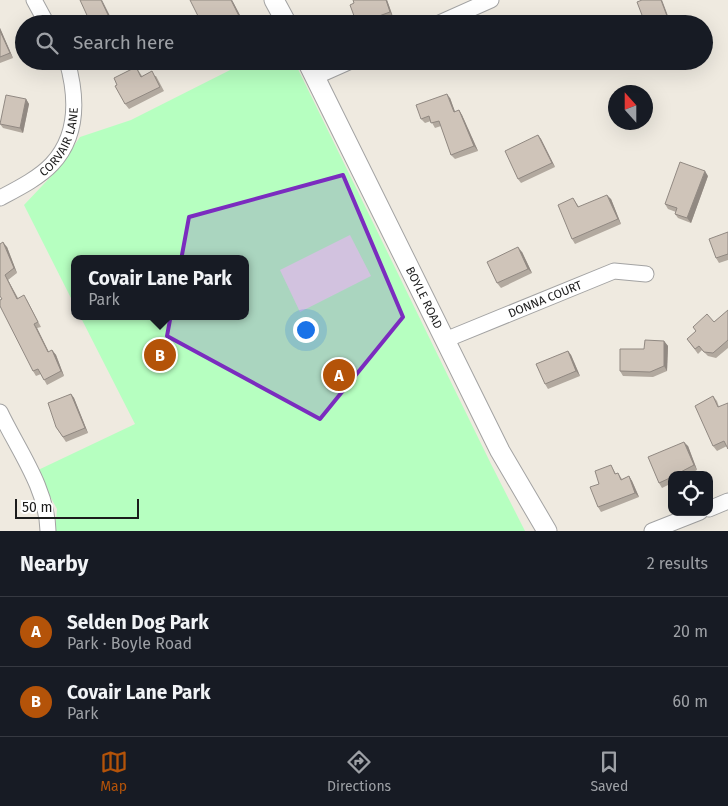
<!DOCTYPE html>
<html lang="en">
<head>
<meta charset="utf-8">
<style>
	:root { --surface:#171b24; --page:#242831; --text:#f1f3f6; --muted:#9ea1a6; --line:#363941; --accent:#b45309 }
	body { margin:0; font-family:"Fira Sans",sans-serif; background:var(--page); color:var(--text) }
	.controls { position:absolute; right:15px; bottom:15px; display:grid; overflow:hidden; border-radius:10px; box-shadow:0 5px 20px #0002 }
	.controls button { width:45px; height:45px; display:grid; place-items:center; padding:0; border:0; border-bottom:1px solid var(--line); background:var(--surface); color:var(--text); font:25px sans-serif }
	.compass { position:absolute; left:608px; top:85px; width:45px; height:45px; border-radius:50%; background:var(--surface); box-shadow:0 5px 20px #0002; rotate:339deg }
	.scale { position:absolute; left:15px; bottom:12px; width:124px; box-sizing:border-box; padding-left:5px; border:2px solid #1c1c1c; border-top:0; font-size:14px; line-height:18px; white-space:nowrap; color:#1c1c1c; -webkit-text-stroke:4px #fff; paint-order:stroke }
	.you { position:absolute; left:305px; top:329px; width:18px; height:18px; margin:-12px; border:4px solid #fff; border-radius:50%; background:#1a73e8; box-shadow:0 0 0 8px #1a73e833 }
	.badge { display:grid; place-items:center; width:32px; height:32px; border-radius:50%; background:var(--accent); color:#fff; font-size:16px; font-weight:700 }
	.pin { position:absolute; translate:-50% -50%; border:2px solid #fff; box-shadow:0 1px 5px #0006 }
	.popup { position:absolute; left:71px; top:255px; width:178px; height:65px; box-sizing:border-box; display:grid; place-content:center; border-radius:10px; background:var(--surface); filter:drop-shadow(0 1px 4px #0005); font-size:16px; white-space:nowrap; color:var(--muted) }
	.popup b { font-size:19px; color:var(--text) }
	.popup::after { content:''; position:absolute; left:50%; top:100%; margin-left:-10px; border:10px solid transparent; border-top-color:var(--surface) }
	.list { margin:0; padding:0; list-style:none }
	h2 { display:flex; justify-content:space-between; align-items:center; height:65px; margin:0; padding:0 20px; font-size:21px }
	h2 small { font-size:16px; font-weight:400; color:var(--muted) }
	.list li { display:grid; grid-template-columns:32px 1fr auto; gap:15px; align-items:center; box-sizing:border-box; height:70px; padding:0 20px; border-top:1px solid var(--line) }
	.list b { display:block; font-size:19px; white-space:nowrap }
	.list p { margin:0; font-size:16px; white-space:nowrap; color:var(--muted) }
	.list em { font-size:16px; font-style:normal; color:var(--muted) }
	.icon { flex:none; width:28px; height:28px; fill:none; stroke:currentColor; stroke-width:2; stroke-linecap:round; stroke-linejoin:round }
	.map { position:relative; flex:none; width:728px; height:531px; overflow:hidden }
	.search { position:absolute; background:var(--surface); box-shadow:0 5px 20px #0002; left:15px; right:15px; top:15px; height:55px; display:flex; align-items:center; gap:12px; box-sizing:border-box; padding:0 18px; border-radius:28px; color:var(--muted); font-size:19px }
	.sheet { height:205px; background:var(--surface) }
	nav { display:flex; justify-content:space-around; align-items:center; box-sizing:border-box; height:70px; border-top:1px solid var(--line); background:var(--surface); font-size:14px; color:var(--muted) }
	nav a { display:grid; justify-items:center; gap:2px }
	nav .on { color:var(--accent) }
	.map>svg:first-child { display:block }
</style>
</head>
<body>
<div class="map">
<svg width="728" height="531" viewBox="0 0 728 531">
	<rect width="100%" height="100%" fill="#efeae0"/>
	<polygon fill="#b6ffc0" points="248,61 294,61 491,464 525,531 55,531 57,509 36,471 135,424 80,316 245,316 245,259 75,259 75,306 24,205 58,169 80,137 131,120"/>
	<polygon fill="#e8e8e8" points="350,235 371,276 300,312 280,270"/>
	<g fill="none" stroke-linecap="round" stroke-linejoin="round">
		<defs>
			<g id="minor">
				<polyline points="34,0 47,24"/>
				<polyline points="437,24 491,0"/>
				<polyline points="315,77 351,61"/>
				<path id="s1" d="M0,198C17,189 39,178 52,164C79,135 77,96 67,61"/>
				<path id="s2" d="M445,340L614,271L646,274"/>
				<path d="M0,412C18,450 47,488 48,531"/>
				<polyline points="709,509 728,501"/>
				<polyline points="652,531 700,512"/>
			</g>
			<g id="tertiary">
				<polyline points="274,0 287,24"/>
				<path id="s3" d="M307,61L500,451L547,531"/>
			</g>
		</defs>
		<use href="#minor" stroke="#a3a3a3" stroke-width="17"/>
		<use href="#tertiary" stroke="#a3a3a3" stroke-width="21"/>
		<use href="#minor" stroke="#fff" stroke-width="15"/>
		<use href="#tertiary" stroke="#fff" stroke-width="19"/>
	</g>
	<g fill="#b2a99f">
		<polygon points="232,0 243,21 241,23 202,24"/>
		<polygon points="387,0 393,17 374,24 357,24"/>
		<polygon points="0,28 13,58 0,63"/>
		<polygon points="586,61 606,61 591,70"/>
		<polygon points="136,67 142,76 156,76 164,91 129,109 125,104 117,85"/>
		<polygon points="450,98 455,112 459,110 462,115 478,151 455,159 451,155 441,126 435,128 431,121 425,123 421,119"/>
		<polygon points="26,99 29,104 23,133 3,128 0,124"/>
		<polygon points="538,135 541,139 555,167 521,183 518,179"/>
		<polygon points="708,176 691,223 678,218 675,214 676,212 668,209 665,204"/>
		<polygon points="573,198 579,207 611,199 621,224 575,244 572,239"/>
		<polygon points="728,232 728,260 719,263 716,258"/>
		<polygon points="7,247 17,273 8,280 18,298 27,300 41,327 37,328 49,352 52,350 56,355 64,376 47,385 41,374 36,376 33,371 2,299"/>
		<polygon points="522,252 532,273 501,288 497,283"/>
		<polygon points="728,310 728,348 716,358 708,356 702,350 698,354 687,339 696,331 693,327 714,322"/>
		<polygon points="664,341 668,346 667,371 653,377 623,376 620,371 644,349"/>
		<polygon points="568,351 571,355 580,376 548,389 545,384"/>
		<polygon points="71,394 74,398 88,433 66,442 56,427"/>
		<polygon points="713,396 717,401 719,407 727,446 717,451 713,446"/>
		<polygon points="688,446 697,470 688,475 672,475 672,483 662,488 659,483"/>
		<polygon points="611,465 616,474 618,473 622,479 629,476 632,481 639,497 601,512 598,507 599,484"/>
	</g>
	<g fill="#918982">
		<polygon points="101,0 102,0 113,22 109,17"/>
		<polygon points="231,0 232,0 243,21 239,16"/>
		<polygon points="386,0 387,0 393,17 390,12"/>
		<polygon points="661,0 662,0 671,24 670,24"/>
		<polygon points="0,28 13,58 10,53 0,31"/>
		<polygon points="447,94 450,98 457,117 454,112"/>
		<polygon points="26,99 29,104 23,133 20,128"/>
		<polygon points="459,110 462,115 478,151 474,146"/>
		<polygon points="538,135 541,139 555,167 552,163"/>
		<polygon points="705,171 708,176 691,223 687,218"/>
		<polygon points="607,195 611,199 621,224 618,219"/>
		<polygon points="3,242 7,247 17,273 14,268"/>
		<polygon points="518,247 522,252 532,273 528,269"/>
		<polygon points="5,275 8,280 20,303 17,299"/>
		<polygon points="34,324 37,328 51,357 48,352"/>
		<polygon points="664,341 668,346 667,371 664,366"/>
		<polygon points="52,350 56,355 64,376 61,371"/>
		<polygon points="568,351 571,355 580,376 576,371"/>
		<polygon points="71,394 74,398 88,433 85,428"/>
		<polygon points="684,442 688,446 697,470 694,465"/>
		<polygon points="629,476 632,481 639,497 635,493"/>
	</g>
	<g fill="#cfc4b9" stroke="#918982">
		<polygon points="80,0 101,0 109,17 113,16 117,24 91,24"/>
		<polygon points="190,0 231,0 239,16 237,17 240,24 202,24"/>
		<polygon points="353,0 386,0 390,12 357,24 350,5 354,3"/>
		<polygon points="642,0 661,0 670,24 644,24 645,23 637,2"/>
		<polygon points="0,31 10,53 0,57"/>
		<polygon points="586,61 594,61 588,65"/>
		<polygon points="136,67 141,77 152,71 160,87 125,104 115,86 117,85 114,78"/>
		<polygon points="447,94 454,112 459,110 474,146 451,155 439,121 431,123 429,116 421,119 416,105"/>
		<polygon points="6,95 26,99 20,128 0,124"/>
		<polygon points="538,135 552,163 518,179 505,151"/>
		<polygon points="680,162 705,171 687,218 675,214 677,208 665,204"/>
		<polygon points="607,195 618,219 572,239 558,205 573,198 578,207"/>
		<polygon points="728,232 728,254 716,258 709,239"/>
		<polygon points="3,242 14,268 5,275 17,299 24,295 38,322 34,324 48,352 52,350 61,371 44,380 38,369 33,371 0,306 0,300 2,299 0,296 0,244"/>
		<polygon points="518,247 528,269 497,283 487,262"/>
		<polygon points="728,310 728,340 713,353 704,352 699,346 695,349 687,339 696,331 693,327 707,314 714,322"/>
		<polygon points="645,340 664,341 664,366 650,372 620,371 620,349 644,349"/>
		<polygon points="568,351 576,371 545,384 536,364"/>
		<polygon points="71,394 85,428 63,437 56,427 48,403"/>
		<polygon points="713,396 718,407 728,403 728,449 724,441 713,446 695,406"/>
		<polygon points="684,442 694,465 675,475 672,475 672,477 659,483 648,457"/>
		<polygon points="611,465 615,474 618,473 621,480 629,476 635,493 598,507 590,487 599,484 595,471"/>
	</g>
	<path fill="#7b2cbf" fill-opacity="0.2" stroke="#7b2cbf" stroke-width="4" stroke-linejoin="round" d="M343,175L403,317L320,419L167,336L189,217Z"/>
	<g text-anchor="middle" stroke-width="4.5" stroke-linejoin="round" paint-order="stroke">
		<g font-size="12" fill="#1c1c1c" stroke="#fff">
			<text dy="4" stroke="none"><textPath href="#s1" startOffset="86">CORVAIR LANE</textPath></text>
			<text dy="4" stroke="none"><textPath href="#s3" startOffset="264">BOYLE ROAD</textPath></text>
			<text dy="4" stroke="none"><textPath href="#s2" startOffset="108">DONNA COURT</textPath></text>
		</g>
	</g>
</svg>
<div class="controls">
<button><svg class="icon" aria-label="locate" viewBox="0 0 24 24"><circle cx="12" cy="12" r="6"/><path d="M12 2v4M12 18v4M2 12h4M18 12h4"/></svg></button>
</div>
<svg class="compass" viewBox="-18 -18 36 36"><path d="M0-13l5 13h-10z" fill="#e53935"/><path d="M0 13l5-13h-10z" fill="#9ea1a6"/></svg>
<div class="scale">50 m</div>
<div class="you"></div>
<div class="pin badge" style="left:339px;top:375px">A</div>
<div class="pin badge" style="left:160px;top:355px">B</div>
<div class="popup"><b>Covair Lane Park</b>Park</div>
<div class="search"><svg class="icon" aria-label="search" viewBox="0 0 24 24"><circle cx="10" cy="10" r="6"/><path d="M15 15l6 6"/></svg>Search here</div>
</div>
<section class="sheet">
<h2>Nearby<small>2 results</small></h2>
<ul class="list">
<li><span class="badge">A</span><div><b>Selden Dog Park</b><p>Park · Boyle Road</p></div><em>20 m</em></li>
<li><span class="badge">B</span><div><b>Covair Lane Park</b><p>Park</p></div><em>60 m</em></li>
</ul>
</section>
<nav>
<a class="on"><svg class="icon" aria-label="map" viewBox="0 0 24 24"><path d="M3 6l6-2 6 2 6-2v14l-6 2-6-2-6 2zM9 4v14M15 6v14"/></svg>Map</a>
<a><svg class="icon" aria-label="directions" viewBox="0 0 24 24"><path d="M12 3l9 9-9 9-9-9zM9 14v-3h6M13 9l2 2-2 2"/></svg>Directions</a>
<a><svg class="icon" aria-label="saved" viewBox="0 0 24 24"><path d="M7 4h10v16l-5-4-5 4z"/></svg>Saved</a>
</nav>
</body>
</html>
